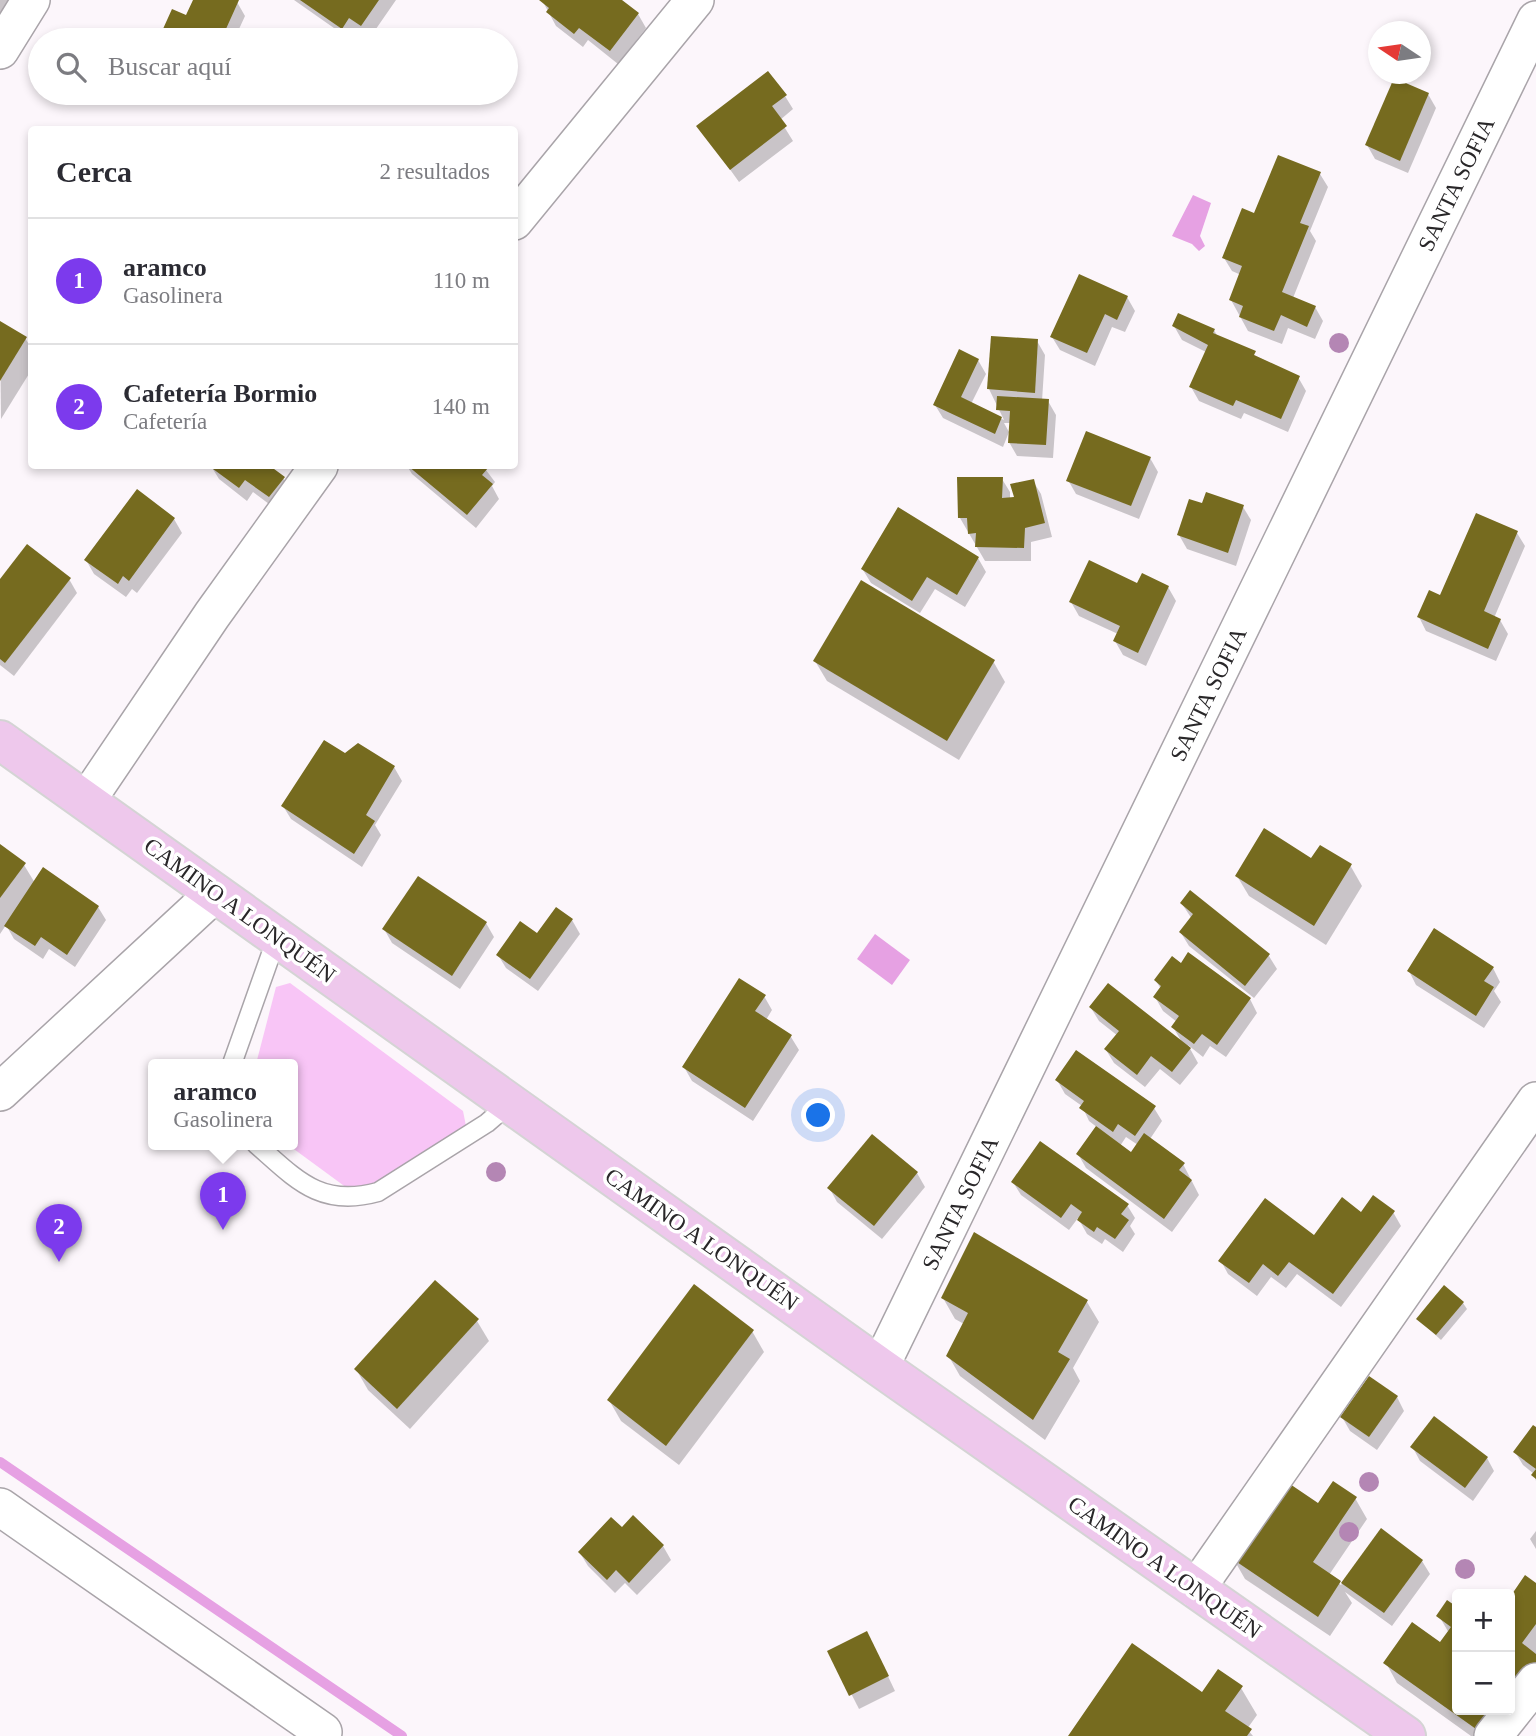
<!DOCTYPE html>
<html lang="es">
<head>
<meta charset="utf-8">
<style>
	:root { --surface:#fff; --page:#f7f7f7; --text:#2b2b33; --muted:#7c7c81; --line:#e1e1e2; --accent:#7c3aed }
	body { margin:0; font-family:Georgia,serif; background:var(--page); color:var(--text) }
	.controls { position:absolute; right:21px; bottom:21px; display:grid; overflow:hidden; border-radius:7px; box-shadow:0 4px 10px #0003 }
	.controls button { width:63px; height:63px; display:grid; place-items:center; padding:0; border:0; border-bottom:2px solid var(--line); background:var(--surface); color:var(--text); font:35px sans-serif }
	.compass { position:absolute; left:1368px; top:21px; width:63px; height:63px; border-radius:50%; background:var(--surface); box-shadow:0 4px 10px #0003; rotate:283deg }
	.you { position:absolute; left:819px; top:1116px; width:24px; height:24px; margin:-18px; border:5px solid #fff; border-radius:50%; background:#1a73e8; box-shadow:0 0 0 10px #1a73e833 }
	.badge { display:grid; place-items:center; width:46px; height:46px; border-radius:50%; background:var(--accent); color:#fff; font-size:23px; font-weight:700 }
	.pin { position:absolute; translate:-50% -58px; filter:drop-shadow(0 2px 4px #0008) }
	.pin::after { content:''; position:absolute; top:37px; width:24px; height:21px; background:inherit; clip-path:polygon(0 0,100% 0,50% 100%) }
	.popup { position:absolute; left:148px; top:1059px; width:150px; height:91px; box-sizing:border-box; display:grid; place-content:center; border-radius:7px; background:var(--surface); filter:drop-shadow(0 2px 5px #0005); font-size:23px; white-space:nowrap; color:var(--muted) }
	.popup b { font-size:26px; color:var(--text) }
	.popup::after { content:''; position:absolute; left:50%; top:100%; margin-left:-14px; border:14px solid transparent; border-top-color:var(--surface) }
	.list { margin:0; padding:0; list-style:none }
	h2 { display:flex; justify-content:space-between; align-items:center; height:91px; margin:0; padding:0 28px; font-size:30px }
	h2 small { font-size:23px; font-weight:400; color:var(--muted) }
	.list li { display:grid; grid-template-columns:46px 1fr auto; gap:21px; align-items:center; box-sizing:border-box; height:126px; padding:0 28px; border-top:2px solid var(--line) }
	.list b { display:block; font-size:26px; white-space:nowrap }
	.list p { margin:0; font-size:23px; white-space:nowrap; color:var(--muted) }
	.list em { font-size:23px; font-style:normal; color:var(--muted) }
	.icon { flex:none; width:38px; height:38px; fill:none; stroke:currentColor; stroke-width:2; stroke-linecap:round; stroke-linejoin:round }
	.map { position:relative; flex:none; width:1536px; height:1736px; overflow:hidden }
	.search { position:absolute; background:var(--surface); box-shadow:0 4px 10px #0003; left:28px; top:28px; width:490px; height:77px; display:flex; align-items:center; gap:18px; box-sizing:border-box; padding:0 24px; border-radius:38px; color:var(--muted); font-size:26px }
	.panel { position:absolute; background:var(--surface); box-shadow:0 4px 10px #0003; left:28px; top:126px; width:490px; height:343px; border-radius:7px }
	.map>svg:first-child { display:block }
</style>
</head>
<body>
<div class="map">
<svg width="1536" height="1736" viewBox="0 0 1536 1736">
	<rect width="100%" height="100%" fill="#fcf6fb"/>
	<polygon fill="#f8c5f6" points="290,983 463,1111 466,1126 367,1189 347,1188 287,1144 293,1144 293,1064 256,1064 276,987"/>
	<g fill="#e6a1e3">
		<polygon points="1193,195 1211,203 1200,236 1205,246 1199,251 1192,244 1172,236"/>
		<polygon points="875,934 910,960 892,985 857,959"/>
	</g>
	<g fill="#0003" fill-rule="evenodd">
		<polygon points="0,0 12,0 0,23"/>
		<polygon points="194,0 237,2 245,16 234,40 160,40 173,11 186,17"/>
		<polygon points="294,0 396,0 369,39 357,30 351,40"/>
		<polygon points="542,0 619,0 638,14 646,28 618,64 588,40 583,47 556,26"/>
		<polygon points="1428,94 1436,108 1408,173 1375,159 1367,145"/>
		<polygon points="785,96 793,109 780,120 793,141 739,182 699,126"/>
		<polygon points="1320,174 1328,187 1310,231 1316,241 1293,298 1315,307 1323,321 1315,339 1288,328 1282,344 1248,331 1231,300 1241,275 1232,271 1224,258 1255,215"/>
		<polygon points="1127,297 1135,311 1125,332 1112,327 1095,366 1060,350 1052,337"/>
		<polygon points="0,323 25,338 32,349 32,369 1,419"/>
		<polygon points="1174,326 1214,330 1218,337 1298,377 1306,391 1288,432 1244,413 1241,419 1199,401 1191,387 1206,352 1182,340"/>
		<polygon points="1037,341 1045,355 1042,401 1048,401 1056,415 1053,458 1017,456 1009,442 1011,423 1004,423 1009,432 1003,447 943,418 935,405 978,360 986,374 971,404 1004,420 989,389"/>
		<polygon points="1150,458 1158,472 1139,519 1076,494 1068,480"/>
		<polygon points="211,466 269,466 283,478 291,492 277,510 253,492 247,501 219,479"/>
		<polygon points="407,466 483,466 495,482 492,486 499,499 476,528 412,474"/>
		<polygon points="1002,479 1010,492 1010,499 1017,498 1033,481 1041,494 1052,537 1031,542 1031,561 985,561 960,518"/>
		<polygon points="1203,506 1243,507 1251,520 1236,566 1187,549 1179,535"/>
		<polygon points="174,519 182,533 137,593 132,589 126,597 94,574 86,560"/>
		<polygon points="1517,533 1525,546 1494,618 1500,620 1508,634 1496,661 1426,631 1419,617"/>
		<polygon points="978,558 986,572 965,607 935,589 920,613 871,583 863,570"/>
		<polygon points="69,579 77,593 14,676 0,665 0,582"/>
		<polygon points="1138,585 1168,587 1176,601 1146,666 1123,655 1115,641 1118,634 1079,616 1071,602"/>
		<polygon points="815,661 993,661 1005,682 959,760 827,681"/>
		<polygon points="345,755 394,767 402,781 375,825 381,835 362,867 291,819 283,806"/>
		<polygon points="0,846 24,865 35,883 98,907 106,920 75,967 49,949 43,959 14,939 6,925 0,934"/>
		<polygon points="1312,860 1350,865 1362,886 1326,945 1249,896 1237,876"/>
		<polygon points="1190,893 1269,956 1277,969 1254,998 1189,946 1181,933 1192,919 1182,904"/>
		<polygon points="572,920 580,934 538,991 506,968 498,955"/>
		<polygon points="486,923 494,937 460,989 392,943 384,929"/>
		<polygon points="1181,965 1250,999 1257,1013 1226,1057 1210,1046 1203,1057 1188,1045 1198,1063 1180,1085 1160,1069 1145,1087 1114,1063 1106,1050 1118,1036 1099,1021 1091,1008 1183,1044 1173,1027 1177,1022 1163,1011 1155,997 1161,989 1156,981"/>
		<polygon points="1493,968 1500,982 1494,991 1501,1002 1484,1028 1416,985 1409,971"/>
		<polygon points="764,996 772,1010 766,1020 791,1037 799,1050 753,1121 692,1081 684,1067"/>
		<path d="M1057,1080L1154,1108L1162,1121L1150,1139L1183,1164L1199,1195L1172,1232L1086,1168L1078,1154L1098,1128L1089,1121L1082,1106L1065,1094ZM1126,1137L1138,1145L1131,1154L1120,1146Z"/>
		<polygon points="917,1173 925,1187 882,1239 837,1202 830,1189"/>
		<polygon points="1013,1182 1127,1205 1135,1218 1130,1226 1135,1234 1123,1252 1105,1239 1102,1244 1087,1234 1078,1218 1069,1230 1021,1195"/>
		<polygon points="1393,1212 1401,1226 1341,1307 1297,1274 1286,1288 1271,1277 1257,1296 1228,1274 1221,1261 1314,1238 1361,1214"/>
		<polygon points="943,1298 1087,1302 1099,1322 1073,1368 1080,1381 1045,1440 960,1376 948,1355 964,1324 955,1319"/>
		<polygon points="1463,1303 1467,1309 1441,1340 1418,1319"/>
		<polygon points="477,1321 489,1341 410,1429 368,1390 356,1369"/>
		<polygon points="752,1331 764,1352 679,1465 621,1421 609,1400"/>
		<polygon points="1397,1397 1404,1411 1377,1450 1350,1431 1342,1417"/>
		<polygon points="1536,1429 1536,1481 1534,1474 1523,1465 1515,1452"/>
		<polygon points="1413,1448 1487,1458 1494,1471 1473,1501 1420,1461"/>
		<polygon points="1355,1498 1367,1519 1329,1575 1341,1585 1382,1531 1422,1561 1430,1574 1392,1626 1345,1592 1352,1603 1330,1636 1245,1579 1233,1558 1319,1505"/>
		<polygon points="633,1518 663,1546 671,1560 637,1595 625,1583 615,1593 588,1566 580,1553 622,1530"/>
		<polygon points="1536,1531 1536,1549 1530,1539"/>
		<polygon points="1526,1577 1536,1585 1536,1701 1497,1736 1471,1736 1397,1683 1386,1663 1441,1644 1449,1633 1439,1616 1448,1603 1457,1610 1457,1710 1510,1710 1510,1600"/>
		<polygon points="874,1647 895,1691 859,1709 830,1652"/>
		<polygon points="1241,1688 1257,1715 1247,1729 1253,1736 1070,1736 1203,1695"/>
	</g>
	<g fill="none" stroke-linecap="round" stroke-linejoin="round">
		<polyline stroke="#e6a1e3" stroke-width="10" points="0,1462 402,1736"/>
	</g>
	<g fill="#766b1f">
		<polygon points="193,0 239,0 221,40 158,40 172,9 186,15"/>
		<polygon points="300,0 379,0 361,26 349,18 342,29"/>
		<polygon points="539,0 622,0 639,13 610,51 579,28 574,34 546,12 549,8"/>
		<polygon points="768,71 787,95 772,106 787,126 730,170 696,126"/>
		<polygon points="1394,78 1429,93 1400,161 1365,145"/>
		<polygon points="1278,155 1321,172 1300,223 1309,226 1282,292 1316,306 1307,327 1281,315 1274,331 1239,317 1243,306 1229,300 1242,266 1222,258 1242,208 1254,213"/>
		<polygon points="1079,274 1128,296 1117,320 1105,314 1087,353 1050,337"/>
		<polygon points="1178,313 1215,329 1213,333 1256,351 1254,355 1300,376 1281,419 1236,400 1233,406 1189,387 1208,345 1172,326"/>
		<polygon points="0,321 27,337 0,381"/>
		<polygon points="991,336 1038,339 1035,393 987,389"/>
		<polygon points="959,349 979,359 961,397 1002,417 995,434 933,405"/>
		<polygon points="997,396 1049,399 1046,445 1008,443 1010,411 996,410"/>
		<polygon points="1086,431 1151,457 1131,506 1066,481"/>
		<polygon points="209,466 270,466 285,477 269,497 245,480 239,488"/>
		<polygon points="408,466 486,466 488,468 482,475 493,484 467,515"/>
		<polygon points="957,477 1003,477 1002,498 1014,497 1010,484 1034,479 1045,523 1025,528 1024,548 975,547 976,533 968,534 967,518 958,518"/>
		<polygon points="137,489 175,518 129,581 123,576 118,584 84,560"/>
		<polygon points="1206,492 1244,505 1228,553 1177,535 1189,499 1202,503"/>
		<polygon points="898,507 979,557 957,595 927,577 912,601 861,569"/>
		<polygon points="1476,513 1518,531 1484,611 1501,619 1488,649 1417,617 1429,590 1440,595"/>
		<polygon points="27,544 71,578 5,663 0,659 0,579"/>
		<polygon points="1089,560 1137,583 1142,573 1169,586 1138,653 1113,641 1120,626 1069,602"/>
		<polygon points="861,580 995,660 947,741 813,661"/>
		<polygon points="324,740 345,753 358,743 395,766 366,815 375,821 354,854 281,806"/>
		<polygon points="1264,828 1311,858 1320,845 1352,864 1314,926 1235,876"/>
		<polygon points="0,844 26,863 0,898"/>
		<polygon points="43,867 99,906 67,955 41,937 35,946 4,926"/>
		<polygon points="418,876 487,922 452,976 382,929"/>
		<polygon points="1190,890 1270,954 1245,986 1179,932 1193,914 1180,903"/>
		<polygon points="556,907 573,919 530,979 496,955 520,921 537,933"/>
		<polygon points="1434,928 1494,967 1484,981 1494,987 1476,1016 1407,971"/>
		<polygon points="1188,952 1251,998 1217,1045 1202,1034 1194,1044 1171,1027 1179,1016 1153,997 1161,986 1154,980 1172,956 1181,963"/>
		<polygon points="739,978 766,995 755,1011 792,1035 745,1108 682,1067"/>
		<polygon points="1108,983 1191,1048 1172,1072 1151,1056 1137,1075 1104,1049 1119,1031 1089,1007"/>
		<polygon points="1076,1050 1156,1106 1135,1136 1118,1124 1113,1132 1079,1108 1084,1101 1055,1080"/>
		<polygon points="1096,1126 1131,1152 1144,1133 1185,1163 1179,1170 1192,1180 1164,1219 1076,1154"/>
		<polygon points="872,1134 918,1172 874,1226 827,1188"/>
		<polygon points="1040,1141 1129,1204 1121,1214 1129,1220 1115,1239 1097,1227 1094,1232 1077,1220 1082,1212 1071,1204 1061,1218 1011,1182"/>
		<polygon points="1373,1195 1395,1211 1333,1294 1289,1262 1278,1276 1263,1264 1249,1283 1218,1261 1265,1198 1314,1235 1342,1197 1361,1212"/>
		<polygon points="974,1232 1088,1300 1058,1352 1070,1359 1033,1420 946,1356 968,1313 941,1298"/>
		<polygon points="435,1280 479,1319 397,1409 354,1369"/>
		<polygon points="694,1284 754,1330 666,1446 607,1400"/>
		<polygon points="1444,1285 1464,1302 1436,1335 1416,1319"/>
		<polygon points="1369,1376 1398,1396 1369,1437 1340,1417"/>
		<polygon points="1434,1416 1488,1457 1465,1488 1410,1447"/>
		<polygon points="1533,1425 1536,1427 1536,1479 1531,1475 1536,1469 1513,1452"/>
		<polygon points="1284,1480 1318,1503 1333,1481 1357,1497 1313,1562 1341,1581 1318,1617 1231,1558"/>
		<polygon points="633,1515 664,1545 629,1583 616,1570 607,1580 578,1552 611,1517 622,1527"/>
		<polygon points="1381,1528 1423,1560 1384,1613 1341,1583"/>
		<polygon points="1525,1575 1536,1583 1536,1624 1522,1643 1536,1654 1536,1665 1510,1701 1510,1597"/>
		<polygon points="1447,1600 1457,1607 1457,1710 1503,1710 1498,1717 1489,1710 1476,1729 1383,1663 1412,1622 1440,1642 1451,1627 1436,1616"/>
		<polygon points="867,1631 889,1676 849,1696 827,1651"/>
		<polygon points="1132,1643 1202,1692 1218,1669 1243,1686 1225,1711 1252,1729 1247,1736 1068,1736"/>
	</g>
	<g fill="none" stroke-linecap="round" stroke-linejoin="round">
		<defs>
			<g id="lane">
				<polyline points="232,1064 277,937"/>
				<path d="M256,1144C296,1179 320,1208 378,1192L487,1123L510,1103"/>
			</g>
			<g id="street">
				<polyline points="0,50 31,0"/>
				<polyline points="514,221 695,0"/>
				<polyline points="87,800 212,615 319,466"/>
				<polyline points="0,1092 215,893"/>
				<polyline points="880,1367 1536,20"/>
				<polyline points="0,1507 323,1732"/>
				<polyline points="1196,1589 1536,1101"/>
				<polyline points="1493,1736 1536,1682"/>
			</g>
			<polyline id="primary" points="0,740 880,1367 1406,1736"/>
		</defs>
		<use href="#lane" stroke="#a9a4a9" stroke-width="21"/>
		<use href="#street" stroke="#a9a4a9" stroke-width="40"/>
		<use href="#primary" stroke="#d4d4d4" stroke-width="42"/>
		<use href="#lane" stroke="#fff" stroke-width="18"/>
		<use href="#street" stroke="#fff" stroke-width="37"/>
		<use href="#primary" stroke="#eec8ec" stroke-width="38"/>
	</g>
	<g fill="#b486b4">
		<circle cx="1339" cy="343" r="10"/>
		<circle cx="496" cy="1172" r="10"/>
		<circle cx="1369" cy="1482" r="10"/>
		<circle cx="1349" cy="1532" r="10"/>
		<circle cx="1465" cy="1569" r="10"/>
	</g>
	<g text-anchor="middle" stroke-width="7" stroke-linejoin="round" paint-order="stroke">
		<g font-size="23" fill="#292729" stroke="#fff">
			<text transform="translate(1456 184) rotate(-64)" y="8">SANTA SOFIA</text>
			<text transform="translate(1208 694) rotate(-64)" y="8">SANTA SOFIA</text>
			<text transform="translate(240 910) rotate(36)" y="8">CAMINO A LONQUÉN</text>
			<text transform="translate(960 1203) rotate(-64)" y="8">SANTA SOFIA</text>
			<text transform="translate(702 1239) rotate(35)" y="8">CAMINO A LONQUÉN</text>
			<text transform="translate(1165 1567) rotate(35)" y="8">CAMINO A LONQUÉN</text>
		</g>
	</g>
</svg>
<div class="controls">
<button>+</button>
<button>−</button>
</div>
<svg class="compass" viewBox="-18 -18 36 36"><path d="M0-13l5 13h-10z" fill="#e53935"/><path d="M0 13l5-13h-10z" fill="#7c7c81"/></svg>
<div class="you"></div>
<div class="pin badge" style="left:223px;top:1230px">1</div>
<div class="popup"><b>aramco</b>Gasolinera</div>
<div class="pin badge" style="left:59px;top:1262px">2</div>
<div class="search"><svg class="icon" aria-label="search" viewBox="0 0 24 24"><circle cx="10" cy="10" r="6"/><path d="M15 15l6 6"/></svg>Buscar aquí</div>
<section class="panel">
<h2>Cerca<small>2 resultados</small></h2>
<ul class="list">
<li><span class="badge">1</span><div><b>aramco</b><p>Gasolinera</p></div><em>110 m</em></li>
<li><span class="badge">2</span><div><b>Cafetería Bormio</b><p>Cafetería</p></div><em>140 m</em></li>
</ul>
</section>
</div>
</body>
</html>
